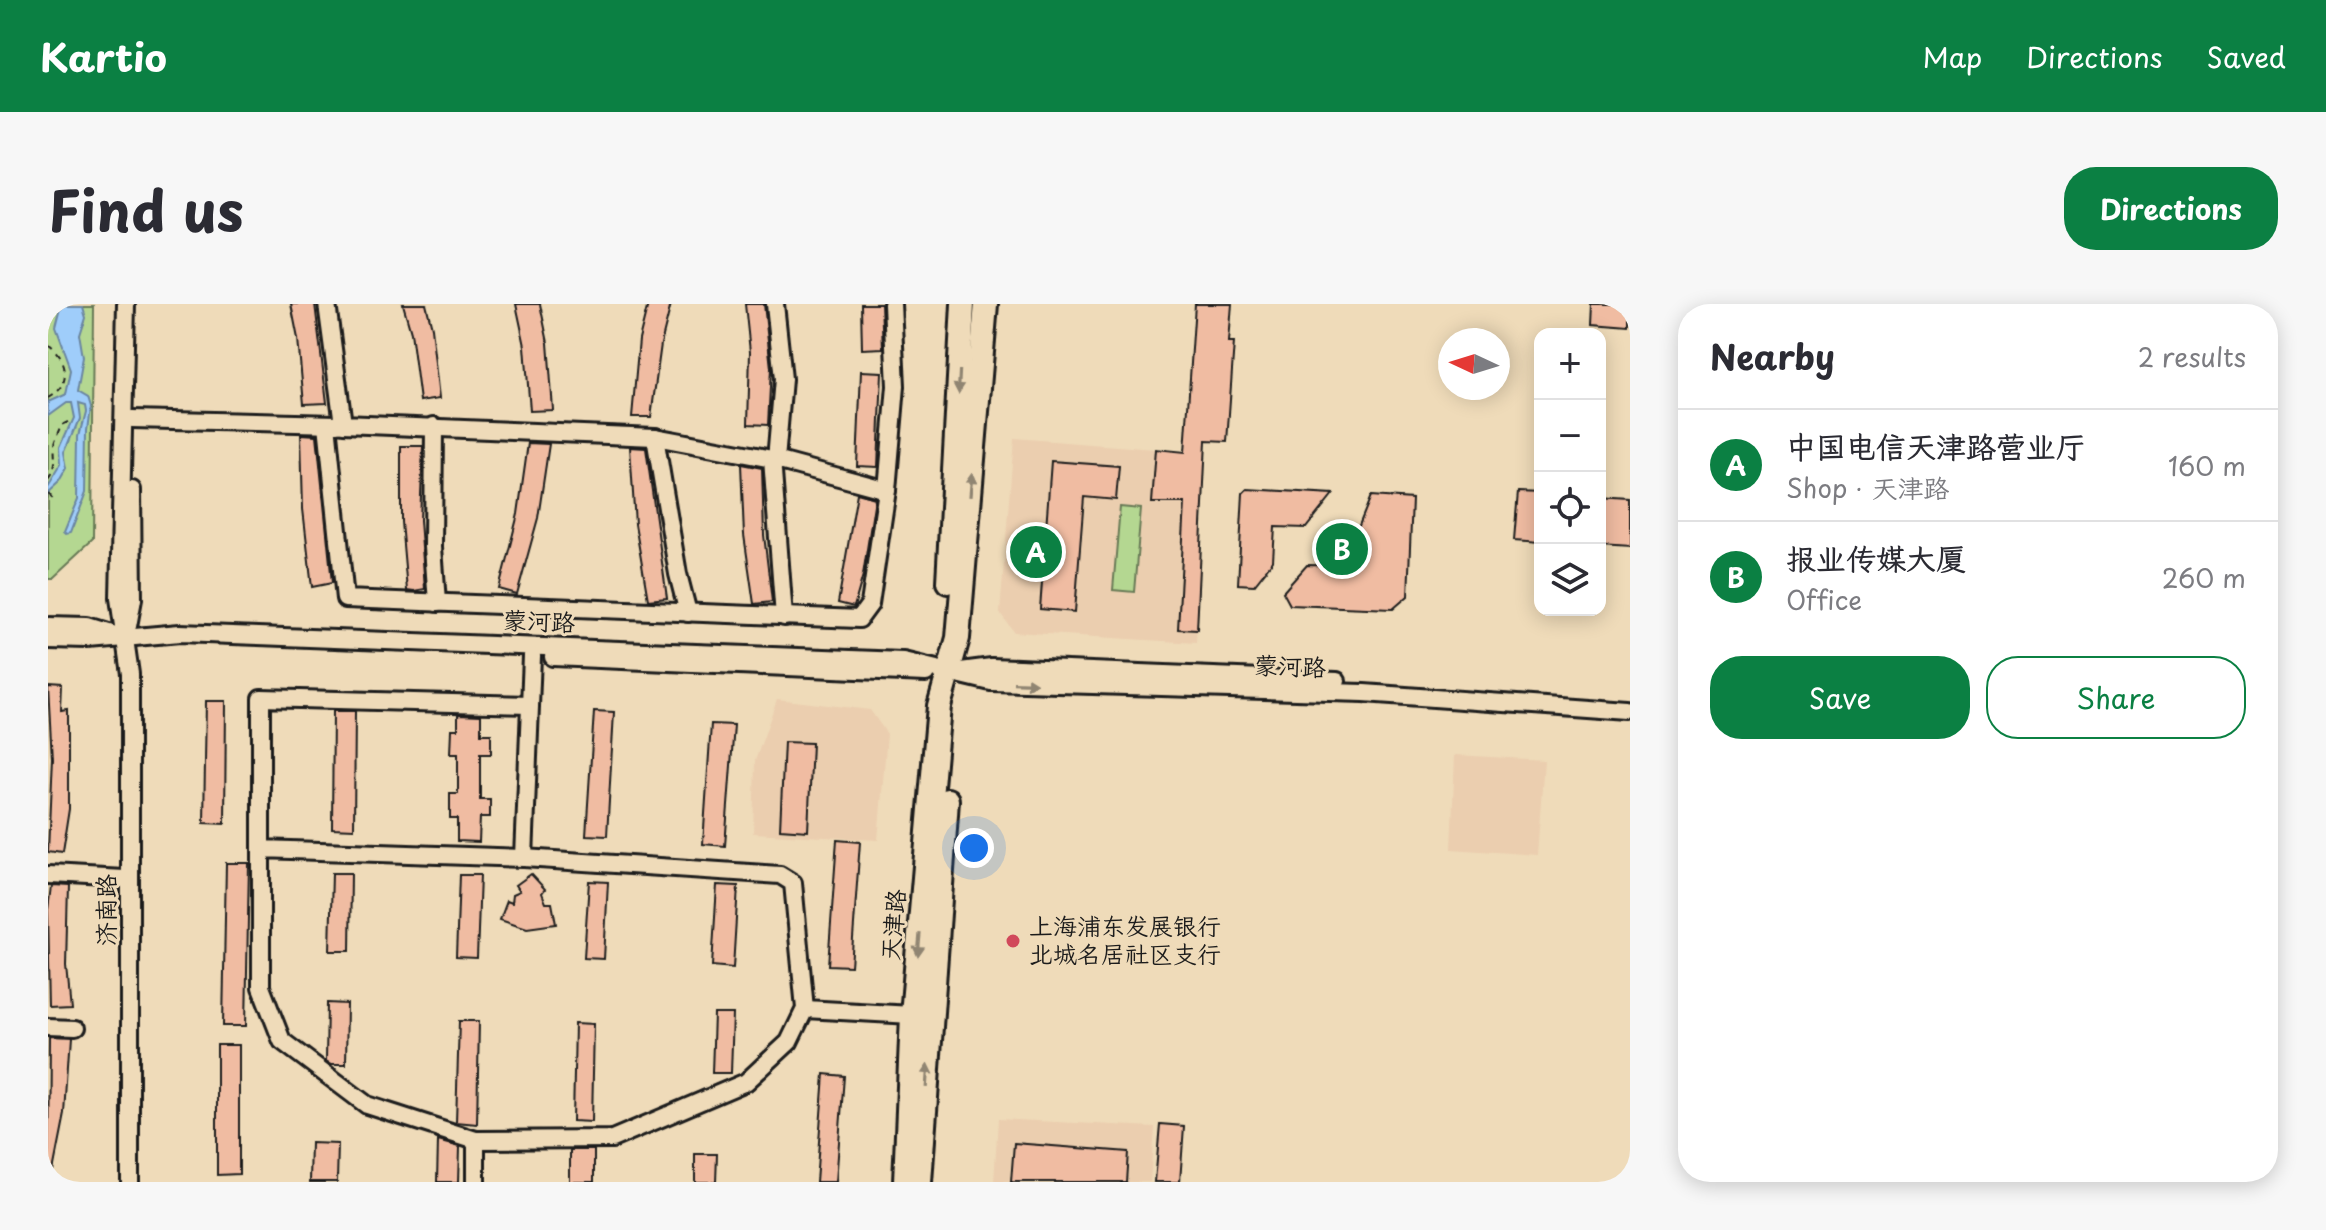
<!DOCTYPE html>
<html lang="en">
<head>
<meta charset="utf-8">
<style>
	:root { --surface:#fff; --page:#f7f7f7; --text:#2b2b33; --muted:#7c7c81; --line:#e1e1e2; --accent:#0b8043 }
	body { margin:0; font-family:"Playpen Sans","LXGW WenKai TC",sans-serif; background:var(--page); color:var(--text) }
	.controls { position:absolute; right:24px; top:24px; display:grid; overflow:hidden; border-radius:16px; box-shadow:0 4px 20px #0003 }
	.controls button { width:72px; height:72px; display:grid; place-items:center; padding:0; border:0; border-bottom:2px solid var(--line); background:var(--surface); color:var(--text); font:40px sans-serif }
	.compass { position:absolute; left:1390px; top:24px; width:72px; height:72px; border-radius:50%; background:var(--surface); box-shadow:0 4px 20px #0003; rotate:274deg }
	.you { position:absolute; left:926px; top:544px; width:28px; height:28px; margin:-20px; border:6px solid #fff; border-radius:50%; background:#1a73e8; box-shadow:0 0 0 12px #1a73e833 }
	.badge { display:grid; place-items:center; width:52px; height:52px; border-radius:50%; background:var(--accent); color:#fff; font-size:26px; font-weight:700 }
	.pin { position:absolute; translate:-50% -50%; border:4px solid #fff; box-shadow:0 2px 8px #0006 }
	.list { margin:0; padding:0; list-style:none }
	h2 { display:flex; justify-content:space-between; align-items:center; height:104px; margin:0; padding:0 32px; font-size:34px }
	h2 small { font-size:26px; font-weight:400; color:var(--muted) }
	.list li { display:grid; grid-template-columns:52px 1fr auto; gap:24px; align-items:center; box-sizing:border-box; height:112px; padding:0 32px; border-top:2px solid var(--line) }
	.list b { display:block; font-size:30px; white-space:nowrap }
	.list p { margin:0; font-size:26px; white-space:nowrap; color:var(--muted) }
	.list em { font-size:26px; font-style:normal; color:var(--muted) }
	.actions { display:flex; gap:16px; padding:24px 32px }
	.actions a { flex:1; padding:18px 0; border:2px solid var(--accent); border-radius:32px; text-align:center; font-size:28px; color:var(--accent) }
	.actions .main { background:var(--accent); color:#fff }
	.icon { flex:none; width:44px; height:44px; fill:none; stroke:currentColor; stroke-width:2; stroke-linecap:round; stroke-linejoin:round }
	.map { position:relative; flex:none; width:1582px; height:878px; overflow:hidden; border-radius:32px }
	header { display:flex; align-items:center; gap:48px; box-sizing:border-box; height:112px; padding:0 40px; background:var(--accent); color:#fff }
	header strong { font-size:38px }
	nav { display:flex; gap:44px; margin-inline-start:auto; font-size:28px }
	.intro { display:flex; align-items:center; justify-content:space-between; box-sizing:border-box; height:192px; padding:0 48px }
	h1 { margin:0; font-size:56px }
	.button { padding:20px 36px; border-radius:32px; background:var(--accent); color:#fff; font-size:28px; font-weight:700 }
	main { display:flex; gap:48px; padding:0 48px }
	aside { flex:1; background:var(--surface); border-radius:32px; box-shadow:0 4px 20px #0003 }
	.map>svg:first-child { display:block }
</style>
</head>
<body>
<header>
<strong>Kartio</strong>
<nav><a>Map</a><a>Directions</a><a>Saved</a></nav>
</header>
<div class="intro"><h1>Find us</h1><a class="button">Directions</a></div>
<main>
<div class="map">
<svg width="1582" height="878" viewBox="0 0 1582 878">
	<rect width="100%" height="100%" fill="#efdbb9"/>
	<filter id="ink" filterUnits="userSpaceOnUse"><feTurbulence type="fractalNoise" baseFrequency=".0125" numOctaves="2"/><feDisplacementMap in="SourceGraphic" scale="16" xChannelSelector="R" yChannelSelector="G"/><feConvolveMatrix kernelMatrix="1 2 1 2 8 2 1 2 1" color-interpolation-filters="sRGB"/></filter>
	<g filter="url(#ink)">
		<g fill="#ebceaf">
			<polygon points="966,134 1158,149 1148,339 966,328 952,309"/>
			<polygon points="729,395 822,406 839,430 830,536 705,529 707,457"/>
			<polygon points="1407,451 1496,456 1489,551 1403,545"/>
			<polygon points="950,815 1106,823 1102,878 946,878"/>
		</g>
		<g fill="#b4d791" stroke="#687a56" stroke-width="2">
			<polygon points="0,0 46,0 44,239 5,275 0,275"/>
			<polygon points="1072,203 1093,205 1086,288 1065,286"/>
		</g>
		<polygon fill="#9fcdfa" stroke="#6b86a1" stroke-width="2" points="14,0 35,0 38,10 32,29 36,53 30,86 40,92 43,102 40,124 39,187 23,229 19,230 17,228 31,194 32,130 38,107 37,101 30,99 32,114 18,148 21,164 13,178 0,190 0,184 14,161 13,143 26,114 23,99 18,99 0,112 0,98 18,90 23,65 8,24"/>
		<g fill="#f0bca2" stroke="#1c1c1c" stroke-width="2">
			<polygon points="243,0 267,0 279,99 256,100 250,35"/>
			<polygon points="355,0 378,0 384,24 392,94 372,97 363,28"/>
			<polygon points="468,0 492,0 500,39 505,106 482,107 477,42"/>
			<polygon points="600,0 623,0 613,40 603,113 584,113 591,36"/>
			<polygon points="697,0 716,0 723,64 720,121 700,120 702,48"/>
			<polygon points="813,0 833,0 835,44 814,45"/>
			<polygon points="1147,0 1184,0 1181,38 1186,38 1179,138 1158,137 1149,326 1130,325 1137,199 1104,199 1108,145 1137,148"/>
			<polygon points="1546,0 1582,0 1582,24 1545,21"/>
			<polygon points="813,67 834,68 830,163 809,162"/>
			<polygon points="253,130 269,131 284,279 264,283 255,205"/>
			<polygon points="480,139 501,140 490,214 469,290 451,285 470,210"/>
			<polygon points="353,142 375,142 372,216 377,285 366,287 359,286 353,218"/>
			<polygon points="582,143 598,144 619,294 600,296 587,220"/>
			<polygon points="1003,157 1071,162 1068,196 1036,193 1027,308 992,305"/>
			<polygon points="693,160 714,164 716,231 724,298 706,300 696,231"/>
			<polygon points="1199,185 1285,190 1258,224 1227,223 1225,257 1206,281 1190,280 1195,189"/>
			<polygon points="1470,188 1492,189 1492,238 1466,236"/>
			<polygon points="809,189 827,194 815,271 806,303 790,299"/>
			<polygon points="1323,192 1364,195 1360,292 1345,305 1242,301 1235,288 1259,261 1301,262 1307,257 1310,224"/>
			<polygon points="1552,194 1582,196 1582,245 1552,243"/>
			<polygon points="0,383 15,384 14,408 21,407 21,505 14,550 0,548 4,454"/>
			<polygon points="158,397 178,397 177,520 156,519"/>
			<polygon points="285,407 307,407 306,525 284,524"/>
			<polygon points="546,407 566,408 559,532 538,531"/>
			<polygon points="410,410 433,411 433,430 443,430 443,450 432,450 432,495 442,495 442,513 432,513 431,538 409,537 409,515 402,515 402,490 410,490 410,450 403,450 404,425 410,425"/>
			<polygon points="663,420 686,421 677,542 655,540"/>
			<polygon points="736,438 764,439 760,527 732,525"/>
			<polygon points="789,536 812,538 803,662 780,661"/>
			<polygon points="178,559 201,559 198,722 175,722"/>
			<polygon points="284,569 303,569 302,647 282,647"/>
			<polygon points="483,570 497,585 494,589 498,599 504,599 508,620 479,624 452,615 459,596 464,598 465,590 472,587 468,581"/>
			<polygon points="411,571 432,571 429,654 408,653"/>
			<polygon points="541,577 560,578 556,655 536,654"/>
			<polygon points="669,581 690,582 685,664 664,662"/>
			<polygon points="3,582 20,583 18,660 22,700 2,701 0,606"/>
			<polygon points="279,699 299,700 298,760 283,760 278,757"/>
			<polygon points="666,710 685,710 683,769 664,769"/>
			<polygon points="411,717 431,717 429,820 408,818"/>
			<polygon points="527,719 546,720 544,818 525,817"/>
			<polygon points="1,734 21,735 16,810 5,866 0,865"/>
			<polygon points="169,741 191,741 191,870 169,871"/>
			<polygon points="776,770 796,772 788,878 768,878"/>
			<polygon points="1112,820 1136,822 1132,878 1107,878"/>
			<polygon points="390,836 412,842 411,878 389,878"/>
			<polygon points="263,839 290,840 289,878 262,878"/>
			<polygon points="966,839 1080,848 1078,878 963,878"/>
			<rect x="522" y="846" width="24" height="32"/>
			<polygon points="647,850 669,850 668,878 647,878"/>
		</g>
		<g fill="none" stroke-linecap="round" stroke-linejoin="round">
			<defs>
				<g id="minor">
					<polyline points="78,0 71,294 82,370 82,878"/>
					<polyline points="279,0 295,120 607,133 724,155 839,186 848,82 844,0"/>
					<polyline points="727,0 735,75 728,156"/>
					<polyline points="84,115 289,120"/>
					<polyline points="279,120 297,295 811,315 822,300 839,186"/>
					<polyline points="386,122 385,243 389,299"/>
					<polyline points="607,133 630,270 640,309"/>
					<polyline points="724,155 736,313"/>
					<polyline points="0,322 41,323 67,331"/>
					<polyline points="80,322 85,295 84,186"/>
					<polyline points="0,336 42,337 132,329 855,357 943,378 1316,389 1582,408"/>
					<polyline points="505,353 878,369"/>
					<polyline points="913,367 944,363 1289,377"/>
					<polyline points="213,545 476,554 732,571 745,579 757,705 741,738 698,778 564,835 428,836 319,801 234,737 213,683 213,394 482,401"/>
					<polyline points="476,554 484,352"/>
					<polyline points="0,571 77,575"/>
					<polyline points="757,705 864,711"/>
					<polyline points="0,723 24,724"/>
					<polyline points="428,878 428,836"/>
				</g>
				<g id="major">
					<polyline points="900,278 915,0"/>
					<polyline points="857,878 864,711 891,402 910,334 938,0"/>
					<polyline points="872,878 899,496"/>
				</g>
			</defs>
			<use href="#minor" stroke="#1c1c1c" stroke-width="22"/>
			<use href="#major" stroke="#1c1c1c" stroke-width="28"/>
			<g stroke="#1c1c1c" stroke-width="2" stroke-dasharray="6 6" stroke-linecap="butt">
				<path d="M0,41C21,57 24,80 0,94"/>
				<path d="M0,177C10,164 4,156 6,142C8,135 12,128 14,121L20,118"/>
				<polyline points="0,190 5,194"/>
			</g>
			<use href="#minor" stroke="#efdbb9" stroke-width="16"/>
			<use href="#major" stroke="#efdbb9" stroke-width="22"/>
		</g>
		<defs><path id="oneway-solid" d="M-6-.8H1V-3.2L6.5 0L1 3.2V.8H-6Z" transform="scale(2)"/></defs>
		<g fill="#908572">
			<use href="#oneway-solid" transform="translate(911 78) rotate(93)"/>
			<use href="#oneway-solid" transform="translate(923 181) rotate(-85)"/>
			<use href="#oneway-solid" transform="translate(977 379) rotate(2)"/>
			<use href="#oneway-solid" transform="translate(871 641) rotate(95)"/>
			<use href="#oneway-solid" transform="translate(879 772) rotate(-86)"/>
		</g>
	</g>
	<circle fill="#d1495b" stroke="#efdbb9" stroke-width="3" cx="965" cy="637" r="8"/>
	<g text-anchor="middle" stroke-width="6" stroke-linejoin="round" paint-order="stroke">
		<g font-size="24" fill="#1c1c1c" stroke="#efdbb9">
			<text transform="translate(491 318) rotate(2)" y="8">蒙河路</text>
			<text transform="translate(1242 363) rotate(2)" y="8">蒙河路</text>
			<text transform="translate(59 606) rotate(-90)" y="8">济南路</text>
			<text transform="translate(846 621) rotate(-85)" y="8">天津路</text>
		</g>
		<g font-size="24" fill="#1c1c1c" stroke="#efdbb9" text-anchor="start">
			<text x="981" y="631">上海浦东发展银行<tspan x="981" dy="28">北城名居社区支行</tspan></text>
		</g>
	</g>
</svg>
<div class="controls">
<button>+</button>
<button>−</button>
<button><svg class="icon" aria-label="locate" viewBox="0 0 24 24"><circle cx="12" cy="12" r="6"/><path d="M12 2v4M12 18v4M2 12h4M18 12h4"/></svg></button>
<button><svg class="icon" aria-label="layers" viewBox="0 0 24 24"><path d="M12 4l9 5-9 5-9-5zM3 14l9 5 9-5"/></svg></button>
</div>
<svg class="compass" viewBox="-18 -18 36 36"><path d="M0-13l5 13h-10z" fill="#e53935"/><path d="M0 13l5-13h-10z" fill="#7c7c81"/></svg>
<div class="you"></div>
<div class="pin badge" style="left:988px;top:248px">A</div>
<div class="pin badge" style="left:1294px;top:245px">B</div>
</div>
<aside>
<h2>Nearby<small>2 results</small></h2>
<ul class="list">
<li><span class="badge">A</span><div><b>中国电信天津路营业厅</b><p>Shop · 天津路</p></div><em>160 m</em></li>
<li><span class="badge">B</span><div><b>报业传媒大厦</b><p>Office</p></div><em>260 m</em></li>
</ul>
<div class="actions"><a class="main">Save</a><a>Share</a></div>
</aside>
</main>
</body>
</html>
